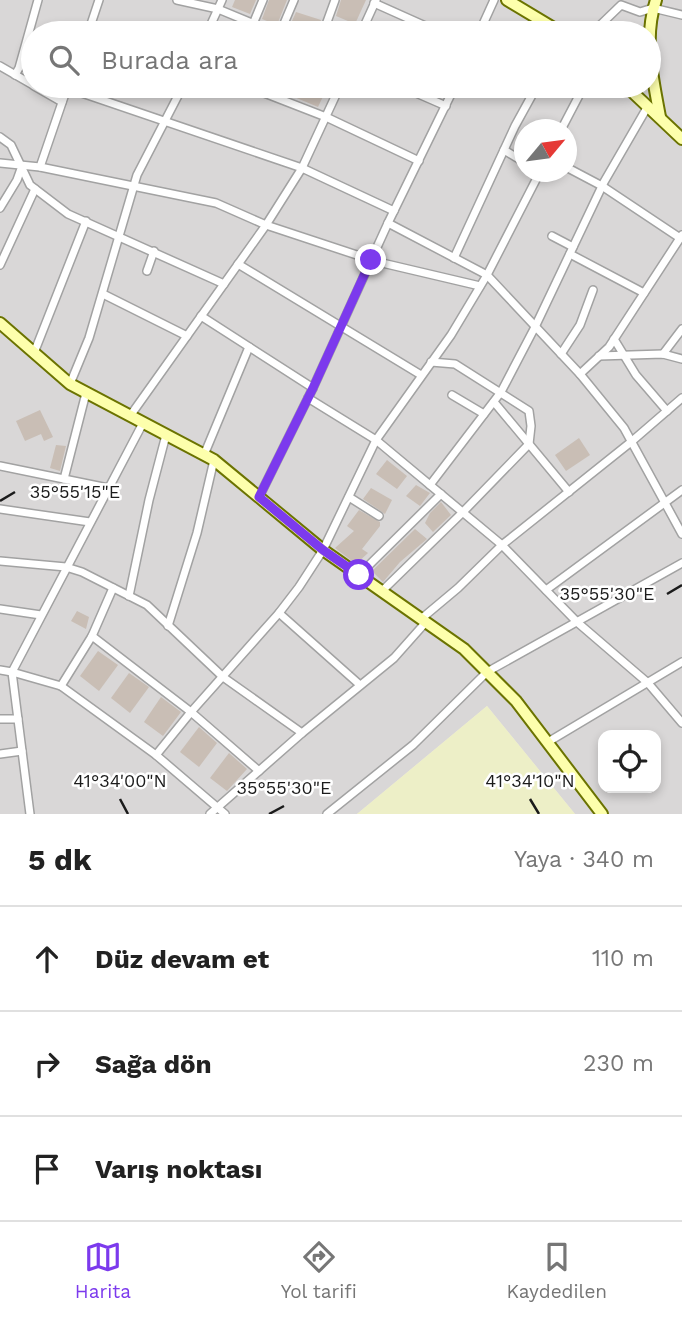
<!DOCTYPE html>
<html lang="tr">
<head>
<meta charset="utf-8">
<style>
	:root { --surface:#fff; --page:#f6f6f6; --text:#222; --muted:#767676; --line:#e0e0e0; --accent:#7c3aed }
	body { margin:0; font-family:"Work Sans",sans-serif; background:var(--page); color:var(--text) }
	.controls { position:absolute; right:21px; bottom:21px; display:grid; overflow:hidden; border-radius:14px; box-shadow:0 4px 10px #0003 }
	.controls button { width:63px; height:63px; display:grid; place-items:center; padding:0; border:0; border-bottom:2px solid var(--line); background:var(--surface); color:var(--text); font:35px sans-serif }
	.compass { position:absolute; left:514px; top:119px; width:63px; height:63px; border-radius:50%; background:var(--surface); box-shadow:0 4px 10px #0003; rotate:61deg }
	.stop { position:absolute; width:21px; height:21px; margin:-16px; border:5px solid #7c3aed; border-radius:50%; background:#fff }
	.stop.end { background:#7c3aed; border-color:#fff; box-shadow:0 2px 7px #0008 }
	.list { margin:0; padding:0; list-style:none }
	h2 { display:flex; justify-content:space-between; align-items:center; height:91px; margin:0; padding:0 28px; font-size:30px }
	h2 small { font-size:23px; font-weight:400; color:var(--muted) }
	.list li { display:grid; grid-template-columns:46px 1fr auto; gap:21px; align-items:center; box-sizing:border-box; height:105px; padding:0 28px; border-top:2px solid var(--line) }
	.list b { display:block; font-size:26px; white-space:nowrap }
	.list em { font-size:23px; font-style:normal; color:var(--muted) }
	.icon { flex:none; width:38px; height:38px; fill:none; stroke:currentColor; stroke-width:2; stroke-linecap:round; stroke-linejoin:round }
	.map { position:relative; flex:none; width:682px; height:814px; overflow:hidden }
	.search { position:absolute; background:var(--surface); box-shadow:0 4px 10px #0003; left:21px; right:21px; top:21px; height:77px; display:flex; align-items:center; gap:18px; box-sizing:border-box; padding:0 24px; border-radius:38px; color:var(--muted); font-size:26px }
	.sheet { height:406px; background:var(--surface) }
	nav { display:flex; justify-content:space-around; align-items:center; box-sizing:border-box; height:98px; border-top:2px solid var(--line); background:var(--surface); font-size:19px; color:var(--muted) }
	nav a { display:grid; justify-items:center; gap:4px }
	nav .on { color:var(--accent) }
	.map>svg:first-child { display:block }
</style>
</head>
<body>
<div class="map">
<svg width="682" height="814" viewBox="0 0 682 814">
	<rect width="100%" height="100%" fill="#eee8df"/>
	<path fill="#d9d7d7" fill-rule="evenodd" d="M0,0H682V814H575L487,706L357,814H0ZM33,33H649V86H33ZM524,130H566V172H524ZM603,735H656V788H603Z"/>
	<polygon fill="#edefc7" points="487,706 575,814 357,814"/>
	<g fill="#c9beb5">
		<polygon points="235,0 256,0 250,14 232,7"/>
		<polygon points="269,0 287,0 277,25 262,19"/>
		<polygon points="341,0 366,0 355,24 336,16"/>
		<polygon points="296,12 321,20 317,33 296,33 288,30"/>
		<polygon points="268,86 328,86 318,107"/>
		<polygon points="40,410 53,437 44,441 41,434 25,441 16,421"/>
		<polygon points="579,438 590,455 566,471 555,455"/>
		<polygon points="56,445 66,446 60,471 50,468"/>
		<polygon points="387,460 407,476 397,489 376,474"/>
		<polygon points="416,485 430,493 420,506 406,496"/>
		<polygon points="371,488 392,500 385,514 363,499"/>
		<polygon points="441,502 451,515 433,532 425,523 430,513"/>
		<polygon points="359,510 380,522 380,526 362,549 368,553 356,564 335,548 354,531 347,526"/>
		<polygon points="415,529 427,539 400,562 383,582 372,571"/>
		<polygon points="77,611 89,617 86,629 71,621"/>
		<polygon points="98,651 118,665 99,691 80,676"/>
		<polygon points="129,673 149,687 130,713 111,698"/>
		<polygon points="161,697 181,712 163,736 144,722"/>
		<polygon points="199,727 217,743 199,767 180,752"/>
		<polygon points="229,753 247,769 227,791 210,778"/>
	</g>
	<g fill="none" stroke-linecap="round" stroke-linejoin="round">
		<defs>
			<g id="street">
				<polyline points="177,0 218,9 276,33"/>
				<polyline points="374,3 441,33"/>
				<polyline points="253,24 263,0"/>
				<polyline points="88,33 99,0"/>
				<polyline points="207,33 222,0"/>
				<polyline points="280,33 294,0"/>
				<polyline points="323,33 335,0"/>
				<polyline points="361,33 376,0"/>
				<polyline points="479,33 494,0"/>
				<polyline points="592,33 621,5 640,12 653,8 682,15"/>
				<polyline points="0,66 33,85"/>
				<polyline points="15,75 19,68 38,0"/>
				<polyline points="34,86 62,102"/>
				<polyline points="246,86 326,117 419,161"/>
				<polyline points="400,86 446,106"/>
				<polyline points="561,130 584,86"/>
				<polyline points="0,137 11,145 30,185 68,214 224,284"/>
				<polyline points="504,150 524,162"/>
				<polyline points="0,163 40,167 216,203 266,225 378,262 480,286"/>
				<polyline points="40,167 67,88 302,168 394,211"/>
				<polyline points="566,167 602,186 680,238"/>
				<polyline points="0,208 17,180 22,166"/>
				<polyline points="388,223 487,275 580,374 624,428 682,534"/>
				<polyline points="552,236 573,247"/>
				<polyline points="570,254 644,293"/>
				<polyline points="454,258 515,126 537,86"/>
				<polyline points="238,264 421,375"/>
				<polyline points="0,265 35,189"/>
				<polyline points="147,271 154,251"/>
				<polyline points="103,294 187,336"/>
				<polyline points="201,316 313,388"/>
				<polyline points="614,339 636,375 667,411"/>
				<polyline points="34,353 86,221"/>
				<polyline points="561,354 580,325 593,290"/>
				<polyline points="663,354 682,329"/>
				<polyline points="599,356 663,354 682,359"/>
				<polyline points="580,374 609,347 682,235"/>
				<polyline points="70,384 89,338 137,175 183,86"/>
				<polyline points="452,395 484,414"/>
				<polyline points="308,398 376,440 502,545 577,622 648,683 682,723"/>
				<polyline points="494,402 569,492"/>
				<polyline points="130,416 266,225 302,168 340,86"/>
				<polyline points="204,455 249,347"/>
				<polyline points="0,466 108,488"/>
				<polyline points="64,479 86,393"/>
				<polyline points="430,485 501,392 535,327 604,182 648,106"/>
				<polyline points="259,497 313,388 388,223 455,86"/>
				<polyline points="349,497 379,516"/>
				<polyline points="0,509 90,522"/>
				<polyline points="0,561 66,567 82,572 147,605 223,677 302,733"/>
				<polyline points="359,575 441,494"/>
				<polyline points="546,590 682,490"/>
				<polyline points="382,591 463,512 529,444 531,426 529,411 455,364 431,362"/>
				<polyline points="129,596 149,500 166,435"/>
				<polyline points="0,609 41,615"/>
				<polyline points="279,613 360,685"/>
				<polyline points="421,619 458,588 502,545 631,442 682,398"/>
				<polyline points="168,626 197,533 214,460"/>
				<polyline points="92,636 191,712 156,755"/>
				<polyline points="0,670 12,672 61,686 156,755 225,814"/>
				<polyline points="61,686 92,636 113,588"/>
				<polyline points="0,719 18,719"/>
				<polyline points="548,742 682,662"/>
				<polyline points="0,754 22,751"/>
				<polyline points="259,771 191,712 279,613 299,587 323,550 376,440 451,335 487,275 540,172"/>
				<polyline points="30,814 12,672 143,423"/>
				<polyline points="210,814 302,733 394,658 426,622"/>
				<polyline points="327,814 413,745 487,672 682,563"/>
			</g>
			<g id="secondary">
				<polyline points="507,0 562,33"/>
				<path d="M656,0C643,39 653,78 660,117"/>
				<polyline points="626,86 682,139"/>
				<polyline points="0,323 70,384 214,460 323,550 464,649 516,701 602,814"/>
			</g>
		</defs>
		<use href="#street" stroke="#a2a2a2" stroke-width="10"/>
		<use href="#secondary" stroke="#6b7300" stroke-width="14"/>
		<use href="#street" stroke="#fff" stroke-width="7"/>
		<use href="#secondary" stroke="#fdffac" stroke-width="10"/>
	</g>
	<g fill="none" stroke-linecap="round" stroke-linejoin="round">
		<polyline stroke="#7c3aed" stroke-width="9" points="359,575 323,550 259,497 313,388 371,260"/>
	</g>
	<path fill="none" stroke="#1b1b1b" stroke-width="2.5" d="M0,501L15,492M667,594L682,585M120,799L128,814M530,799L539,814M269,814L284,806"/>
	<g font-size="18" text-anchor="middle" fill="#1b1b1b" stroke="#fff" stroke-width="5" stroke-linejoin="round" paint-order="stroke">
		<text x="75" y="498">35°55'15"E</text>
		<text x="607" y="600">35°55'30"E</text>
		<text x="120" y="787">41°34'00"N</text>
		<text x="530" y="787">41°34'10"N</text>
		<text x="284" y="794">35°55'30"E</text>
	</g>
</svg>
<div class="controls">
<button><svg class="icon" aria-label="locate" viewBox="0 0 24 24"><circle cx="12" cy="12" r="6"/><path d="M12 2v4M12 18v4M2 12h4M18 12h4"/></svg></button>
</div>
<svg class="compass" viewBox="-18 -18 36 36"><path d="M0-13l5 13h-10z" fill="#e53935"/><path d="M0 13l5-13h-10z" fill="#767676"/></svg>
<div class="stop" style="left:359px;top:575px"></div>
<div class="stop end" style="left:371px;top:260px"></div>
<div class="search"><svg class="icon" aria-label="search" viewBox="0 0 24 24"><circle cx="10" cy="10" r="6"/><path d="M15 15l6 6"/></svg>Burada ara</div>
</div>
<section class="sheet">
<h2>5 dk<small>Yaya · 340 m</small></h2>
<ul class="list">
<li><svg class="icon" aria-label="ahead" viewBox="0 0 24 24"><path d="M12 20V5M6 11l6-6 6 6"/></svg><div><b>Düz devam et</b></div><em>110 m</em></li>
<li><svg class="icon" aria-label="right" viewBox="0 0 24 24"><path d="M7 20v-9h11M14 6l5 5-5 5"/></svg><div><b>Sağa dön</b></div><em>230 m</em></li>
<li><svg class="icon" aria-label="arrive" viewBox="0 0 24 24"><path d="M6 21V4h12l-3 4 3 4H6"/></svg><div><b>Varış noktası</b></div></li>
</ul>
</section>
<nav>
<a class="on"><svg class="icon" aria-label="map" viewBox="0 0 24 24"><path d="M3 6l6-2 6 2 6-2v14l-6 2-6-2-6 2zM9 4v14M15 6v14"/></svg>Harita</a>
<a><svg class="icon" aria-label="directions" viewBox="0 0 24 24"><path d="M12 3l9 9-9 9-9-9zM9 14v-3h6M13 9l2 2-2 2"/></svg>Yol tarifi</a>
<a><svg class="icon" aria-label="saved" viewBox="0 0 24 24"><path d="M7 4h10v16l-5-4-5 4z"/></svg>Kaydedilen</a>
</nav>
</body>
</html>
